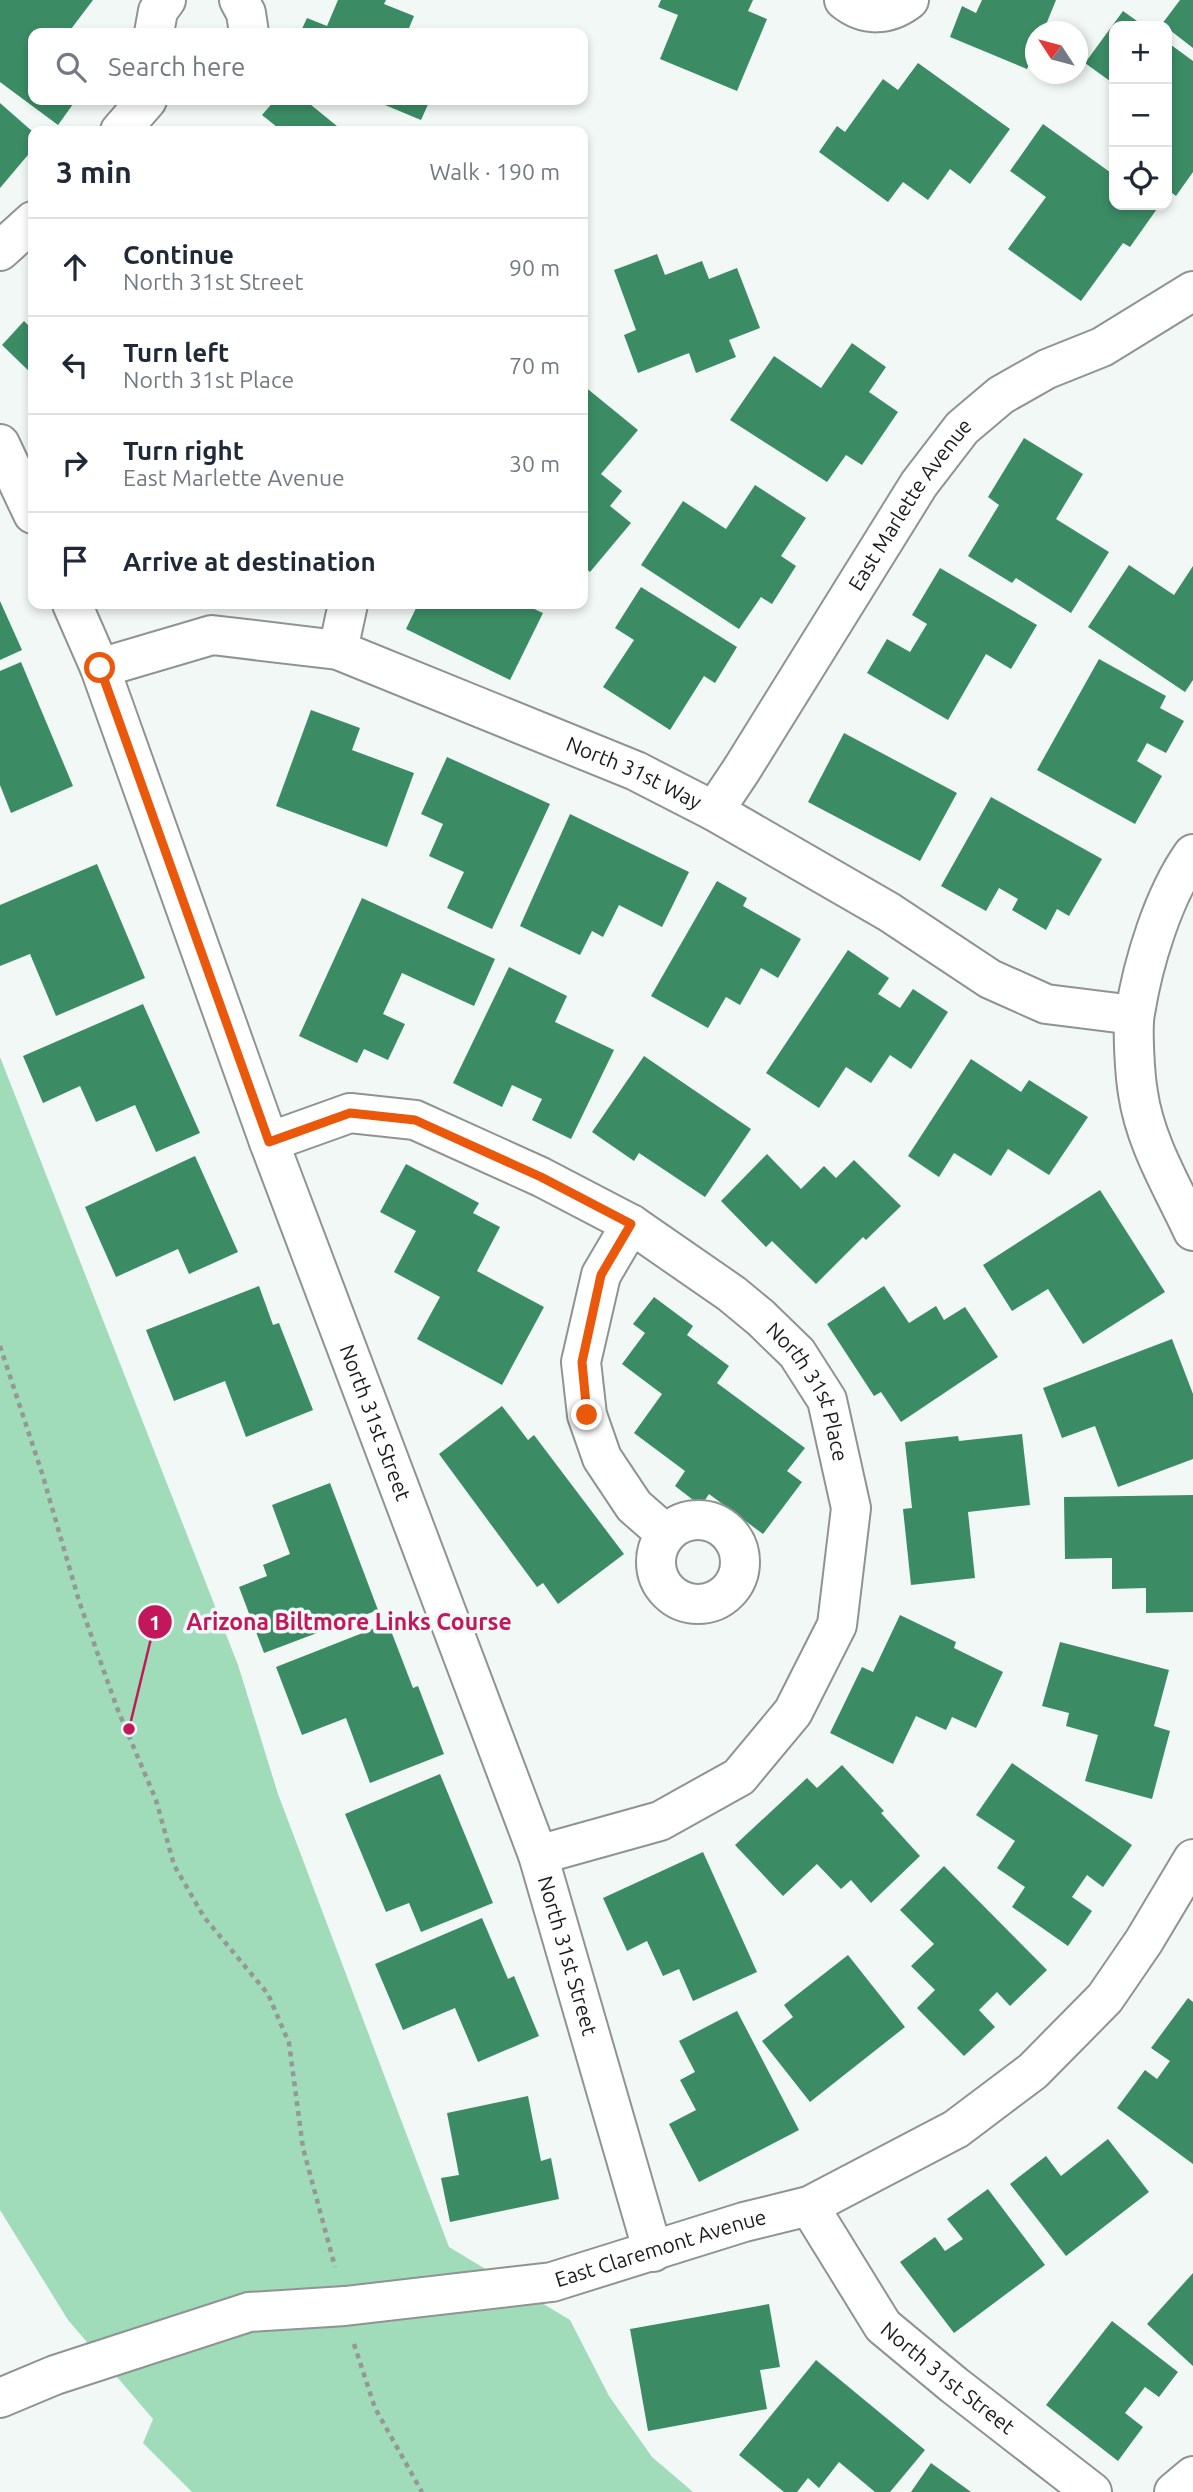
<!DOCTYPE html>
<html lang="en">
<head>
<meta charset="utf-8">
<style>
	:root { --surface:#fff; --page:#f2f2f3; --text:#1f2937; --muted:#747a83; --line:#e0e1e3 }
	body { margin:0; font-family:Ubuntu,sans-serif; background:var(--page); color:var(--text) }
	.controls { position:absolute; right:21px; top:21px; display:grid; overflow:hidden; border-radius:14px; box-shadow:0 4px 10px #0003 }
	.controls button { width:63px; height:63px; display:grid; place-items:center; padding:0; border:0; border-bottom:2px solid var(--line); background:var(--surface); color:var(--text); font:35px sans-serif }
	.compass { position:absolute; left:1025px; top:21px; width:63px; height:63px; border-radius:50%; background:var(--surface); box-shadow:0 4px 10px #0003; rotate:306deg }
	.stop { position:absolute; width:21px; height:21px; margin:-16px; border:5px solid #ea580c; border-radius:50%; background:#fff }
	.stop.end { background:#ea580c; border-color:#fff; box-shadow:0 2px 7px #0008 }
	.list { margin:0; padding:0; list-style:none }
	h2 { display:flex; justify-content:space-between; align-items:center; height:91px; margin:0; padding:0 28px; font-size:30px }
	h2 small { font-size:23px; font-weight:400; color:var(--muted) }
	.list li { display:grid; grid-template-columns:46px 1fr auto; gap:21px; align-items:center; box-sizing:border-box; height:98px; padding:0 28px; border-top:2px solid var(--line) }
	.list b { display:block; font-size:26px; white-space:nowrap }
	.list p { margin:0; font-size:23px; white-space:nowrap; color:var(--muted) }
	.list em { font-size:23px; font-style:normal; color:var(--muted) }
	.icon { flex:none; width:38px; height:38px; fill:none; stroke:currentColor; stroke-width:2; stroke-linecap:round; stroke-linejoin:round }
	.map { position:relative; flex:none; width:1193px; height:2492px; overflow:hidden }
	.search { position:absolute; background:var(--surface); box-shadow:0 4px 10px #0003; left:28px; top:28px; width:560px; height:77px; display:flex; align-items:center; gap:18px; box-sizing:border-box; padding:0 24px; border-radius:14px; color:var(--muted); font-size:26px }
	.panel { position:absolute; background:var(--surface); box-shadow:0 4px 10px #0003; left:28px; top:126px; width:560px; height:483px; border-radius:14px }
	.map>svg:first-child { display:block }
</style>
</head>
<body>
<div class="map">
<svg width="1193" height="2492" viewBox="0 0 1193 2492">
	<rect width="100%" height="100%" fill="#f2f8f5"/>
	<polygon fill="#a0dbba" points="0,1057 238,1665 278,1794 449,2247 570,2320 609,2396 652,2457 693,2492 192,2492 143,2443 153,2419 68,2320 0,2210"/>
	<g fill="#3b8c65">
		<polygon points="0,0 93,0 68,33 33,33 33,100 76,100 58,125 0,82"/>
		<polygon points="338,0 386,0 384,4 414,16 407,33 300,33 307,18 327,26"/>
		<polygon points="661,0 753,0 748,11 767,19 737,91 660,59 678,15 658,7"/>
		<polygon points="982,0 1056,0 1043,32 1036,32 1036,49 1027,69 950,37 962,6 976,13"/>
		<polygon points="1180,0 1193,0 1193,48 1162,24"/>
		<polygon points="1123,11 1144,26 1114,26 1114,84 1085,63"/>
		<polygon points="1167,42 1193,61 1193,172 1176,196 1167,189"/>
		<polygon points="918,63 1010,129 970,184 950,169 928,200 903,182 888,202 819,152 837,126 845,132 883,79 898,90"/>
		<polygon points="275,100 305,100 343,131 282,131 262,115"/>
		<polygon points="373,100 430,100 421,120"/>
		<polygon points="0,103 33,132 33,149 0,188"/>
		<polygon points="1043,124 1114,175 1114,205 1159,206 1130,247 1123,243 1081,301 1008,249 1046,197 1010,171"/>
		<polygon points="657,254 665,275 702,261 709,279 737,268 760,328 729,340 736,357 696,373 689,353 638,373 624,335 636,330 614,270"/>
		<polygon points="24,321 33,330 33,375 2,345"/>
		<polygon points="852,343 886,367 869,392 898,412 862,465 846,455 827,482 730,420 774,356 821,388"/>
		<polygon points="584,386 638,430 601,474 622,491 610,506 631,523 590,572 583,566"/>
		<polygon points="1024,438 1083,474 1056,519 1109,552 1071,613 1016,578 1012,583 968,556 999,505 988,497"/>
		<polygon points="755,485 806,518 781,556 796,566 772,604 761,597 739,629 641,565 683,501 726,529"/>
		<polygon points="1129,565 1174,595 1193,566 1193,680 1185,692 1088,627"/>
		<polygon points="940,568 1037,625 1011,669 986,654 948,720 867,673 887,639 910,652 927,624 912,615"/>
		<polygon points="641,587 737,647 715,683 704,676 670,730 603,687 634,640 615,628"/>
		<polygon points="0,601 22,650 0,660"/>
		<polygon points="418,604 523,604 543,613 510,680 406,629"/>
		<polygon points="1099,659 1166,696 1160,708 1184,721 1166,753 1147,743 1137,761 1162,776 1135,824 1037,770"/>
		<polygon points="21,662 73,786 11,813 0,785 0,671"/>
		<polygon points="311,710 360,728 352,750 414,773 387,847 276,806"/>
		<polygon points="844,733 957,793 920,861 808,802"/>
		<polygon points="447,757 550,804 492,929 447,908 464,872 429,856 443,824 421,814"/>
		<polygon points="991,797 1102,859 1069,916 1057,909 1046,930 1012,910 1018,899 999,888 986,911 941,886"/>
		<polygon points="570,814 689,872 662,927 619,905 603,937 592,931 580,955 520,926"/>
		<polygon points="97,864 145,978 56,1016 30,954 0,966 0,905"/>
		<polygon points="717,881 747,898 743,906 801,939 778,978 761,968 740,1005 726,997 708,1028 651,996"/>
		<polygon points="362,898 495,959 474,1006 402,973 383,1014 405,1024 388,1060 364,1049 357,1063 299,1036"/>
		<polygon points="848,950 889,978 878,994 900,1008 913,989 948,1012 911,1069 890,1055 871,1083 846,1067 819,1108 766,1073"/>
		<polygon points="509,967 567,996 555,1022 614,1050 571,1139 532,1120 542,1099 512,1085 502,1107 453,1083"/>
		<polygon points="143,1004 200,1133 156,1152 135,1105 96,1122 80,1086 43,1103 23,1056"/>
		<polygon points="644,1056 751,1129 705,1197 639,1153 634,1161 592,1132"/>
		<polygon points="971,1059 1021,1092 1029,1080 1088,1117 1049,1175 1008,1149 991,1176 954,1153 939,1177 908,1156"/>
		<polygon points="767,1154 801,1189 824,1166 836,1178 854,1160 901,1206 866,1240 863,1237 816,1284 772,1241 766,1247 721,1201"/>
		<polygon points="195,1156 238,1252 189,1274 178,1249 116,1277 85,1207"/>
		<polygon points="406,1164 479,1203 473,1213 500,1227 477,1271 544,1307 502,1385 417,1339 440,1297 394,1272 416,1231 380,1212"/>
		<polygon points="1100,1190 1165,1292 1083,1344 1048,1289 1012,1311 983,1265"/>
		<polygon points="259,1286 273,1325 279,1323 313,1410 246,1437 225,1381 174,1401 146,1330"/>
		<polygon points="884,1286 909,1323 936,1306 944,1320 965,1307 998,1357 901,1422 881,1392 874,1396 827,1324"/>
		<polygon points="654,1297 693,1326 687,1335 729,1366 717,1383 805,1448 787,1471 802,1482 763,1534 709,1494 701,1506 675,1486 685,1471 634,1433 662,1394 622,1364 645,1333 633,1324"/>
		<polygon points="1172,1339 1193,1394 1193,1459 1118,1487 1095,1426 1062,1438 1043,1388"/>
		<polygon points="502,1406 528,1440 534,1435 624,1554 558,1604 543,1583 537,1587 439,1454"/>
		<polygon points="1022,1434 1030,1505 968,1512 975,1578 911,1585 903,1509 912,1508 905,1442 958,1436 959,1441"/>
		<polygon points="330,1483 378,1610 264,1653 239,1587 267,1576 263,1565 290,1554 272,1505"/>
		<polygon points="1193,1495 1193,1612 1146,1613 1146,1588 1112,1589 1112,1558 1065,1559 1064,1497"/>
		<polygon points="900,1615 956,1642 954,1648 1003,1672 976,1728 952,1717 946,1730 916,1716 893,1764 830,1733 862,1667 873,1672"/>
		<polygon points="388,1623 413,1688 418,1686 444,1754 370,1783 346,1718 302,1735 276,1667"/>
		<polygon points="1060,1642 1169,1670 1154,1726 1170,1731 1152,1799 1085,1781 1098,1735 1066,1726 1069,1713 1042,1706"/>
		<polygon points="1012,1763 1132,1845 1103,1887 1087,1875 1072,1897 1092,1911 1068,1946 1012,1907 1025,1887 997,1868 1015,1841 976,1815"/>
		<polygon points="842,1765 884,1811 881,1813 920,1856 871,1903 851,1880 841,1889 817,1864 783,1896 735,1845 807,1778 817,1788"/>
		<polygon points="440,1774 493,1903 421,1932 409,1903 386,1912 345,1814"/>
		<polygon points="703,1852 757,1972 693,2001 679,1969 663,1976 647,1941 627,1951 603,1898"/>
		<polygon points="944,1866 1047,1970 1010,2006 997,1992 979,2010 995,2027 964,2056 917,2008 935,1990 911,1966 934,1944 900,1910"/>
		<polygon points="482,1918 508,1979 514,1976 539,2036 478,2062 455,2008 403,2030 375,1964"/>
		<polygon points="848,1955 905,2027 810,2102 762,2041 793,2017 784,2005"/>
		<polygon points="1188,1998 1193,2002 1193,2164 1117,2108 1145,2070 1157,2079 1170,2061 1151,2048"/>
		<polygon points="737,2011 799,2130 699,2182 669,2124 696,2110 680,2080 695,2072 679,2041"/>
		<polygon points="528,2096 541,2161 551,2158 559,2199 450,2222 441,2178 459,2175 447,2113"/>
		<polygon points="1108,2139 1149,2192 1066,2256 1010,2184 1046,2156 1061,2176"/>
		<polygon points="988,2189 1045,2265 954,2333 900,2262 935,2237 945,2251 963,2239 947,2219"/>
		<polygon points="1193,2273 1193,2366 1147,2324"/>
		<polygon points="769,2304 780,2367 760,2370 767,2409 648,2431 630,2329"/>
		<polygon points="1112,2321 1178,2372 1159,2397 1145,2387 1125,2413 1143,2427 1118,2461 1046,2405"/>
		<polygon points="816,2360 925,2450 890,2492 875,2492 839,2462 819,2488 808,2478 797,2492 784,2492 739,2455"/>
		<polygon points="931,2463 971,2492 911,2492"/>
	</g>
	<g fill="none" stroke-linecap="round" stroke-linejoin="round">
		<defs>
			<g id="minor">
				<polyline points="239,0 246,13 249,33"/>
				<path d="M844,0C865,17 888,16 909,0"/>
				<polyline points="154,33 158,11 166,0"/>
				<polyline points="120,131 147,100"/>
				<polyline points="0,251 33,221"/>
				<polyline points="0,444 33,514"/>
				<path id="s1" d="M72,604L100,668L269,1142L538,1855L653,2252"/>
				<polyline points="338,650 348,604"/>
				<path id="s2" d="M100,668L212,635L338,650L636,771L714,811L889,912L990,979L1046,1004L1134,1015"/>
				<path id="s3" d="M714,811L742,769L919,484L962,428L1001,395L1047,369L1102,347L1193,291"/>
				<path d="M1193,854C1163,896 1143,963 1135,1013C1132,1029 1135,1076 1138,1093C1145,1142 1172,1186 1193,1231"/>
				<path id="s4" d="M269,1142L350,1113L415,1120L541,1177L631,1224L732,1294L761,1318L797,1353L827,1400L851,1508L837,1625L793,1712L739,1777L660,1821L538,1855"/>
				<polyline points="631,1224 601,1275 581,1362 587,1415 602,1458 634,1506 666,1534"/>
				<circle cx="698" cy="1562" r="42"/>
				<path id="s5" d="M809,2206L883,2326L954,2385L1092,2492"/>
				<path id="s6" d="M0,2398L55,2375L249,2312L345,2306L552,2282L744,2222L809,2206L956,2129L1033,2071L1105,1998L1144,1941L1193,1859"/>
				<polyline points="1174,2492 1193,2476"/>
			</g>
		</defs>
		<use href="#minor" stroke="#8f9491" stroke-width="42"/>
		<g stroke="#949896" stroke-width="4.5" stroke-dasharray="5 5" stroke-linecap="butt">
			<polyline points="0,1346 42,1473 79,1601 117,1708 156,1800 174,1865 204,1917 268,1994 289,2043 303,2148 335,2267"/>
			<polyline points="354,2344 375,2408 422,2492"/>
		</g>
		<use href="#minor" stroke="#fff" stroke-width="38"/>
	</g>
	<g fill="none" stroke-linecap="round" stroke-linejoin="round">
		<polyline stroke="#ea580c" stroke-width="9" points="100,668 269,1142 350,1113 415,1120 541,1177 631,1224 601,1275 582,1362 587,1415"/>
	</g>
	<g text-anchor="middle" stroke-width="7" stroke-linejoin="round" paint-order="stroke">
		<g font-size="21" fill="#1a1c1b" stroke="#f2f8f5">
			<text dy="7" stroke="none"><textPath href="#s3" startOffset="364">East Marlette Avenue</textPath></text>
			<text dy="7" stroke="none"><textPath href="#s2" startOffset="564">North 31st Way</textPath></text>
			<text dy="7" stroke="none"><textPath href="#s4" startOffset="642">North 31st Place</textPath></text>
			<text dy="7" stroke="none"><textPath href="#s1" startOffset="873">North 31st Street</textPath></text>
			<text dy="7" stroke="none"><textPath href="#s1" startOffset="1440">North 31st Street</textPath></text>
			<text dy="7" stroke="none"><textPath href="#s6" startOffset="682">East Claremont Avenue</textPath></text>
			<text dy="7" stroke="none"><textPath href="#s5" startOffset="224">North 31st Street</textPath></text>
		</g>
	</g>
	<path fill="none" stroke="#c2185b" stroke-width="2.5" d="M129 1729L155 1622"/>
	<g fill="#c2185b" stroke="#f2f8f5" stroke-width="2.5">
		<circle cx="129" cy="1729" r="7"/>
		<circle cx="155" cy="1622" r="18"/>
	</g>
	<g font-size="21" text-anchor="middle" font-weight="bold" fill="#fff">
		<text x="155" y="1630">1</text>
	</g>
	<g font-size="23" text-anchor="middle" font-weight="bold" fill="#c2185b" stroke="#f2f8f5" stroke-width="7" stroke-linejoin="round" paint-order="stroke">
		<text x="349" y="1630">Arizona Biltmore Links Course</text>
	</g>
</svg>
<div class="controls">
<button>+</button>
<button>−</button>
<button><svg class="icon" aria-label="locate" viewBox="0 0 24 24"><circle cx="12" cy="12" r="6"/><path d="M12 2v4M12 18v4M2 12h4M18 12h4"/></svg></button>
</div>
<svg class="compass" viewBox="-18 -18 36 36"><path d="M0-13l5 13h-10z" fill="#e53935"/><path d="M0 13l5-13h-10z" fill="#747a83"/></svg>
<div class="stop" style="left:100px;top:668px"></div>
<div class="stop end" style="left:587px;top:1415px"></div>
<div class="search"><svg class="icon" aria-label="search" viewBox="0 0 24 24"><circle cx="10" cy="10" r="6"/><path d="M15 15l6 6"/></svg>Search here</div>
<section class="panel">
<h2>3 min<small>Walk · 190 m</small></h2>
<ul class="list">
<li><svg class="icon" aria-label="ahead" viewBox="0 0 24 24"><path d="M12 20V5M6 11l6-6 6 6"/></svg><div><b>Continue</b><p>North 31st Street</p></div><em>90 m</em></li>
<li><svg class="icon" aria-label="left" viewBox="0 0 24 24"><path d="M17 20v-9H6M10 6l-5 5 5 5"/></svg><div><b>Turn left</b><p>North 31st Place</p></div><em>70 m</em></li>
<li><svg class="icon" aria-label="right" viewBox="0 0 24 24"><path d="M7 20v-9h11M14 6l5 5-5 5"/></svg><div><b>Turn right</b><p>East Marlette Avenue</p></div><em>30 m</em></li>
<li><svg class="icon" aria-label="arrive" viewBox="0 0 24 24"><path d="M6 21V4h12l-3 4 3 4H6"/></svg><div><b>Arrive at destination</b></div></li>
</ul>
</section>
</div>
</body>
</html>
